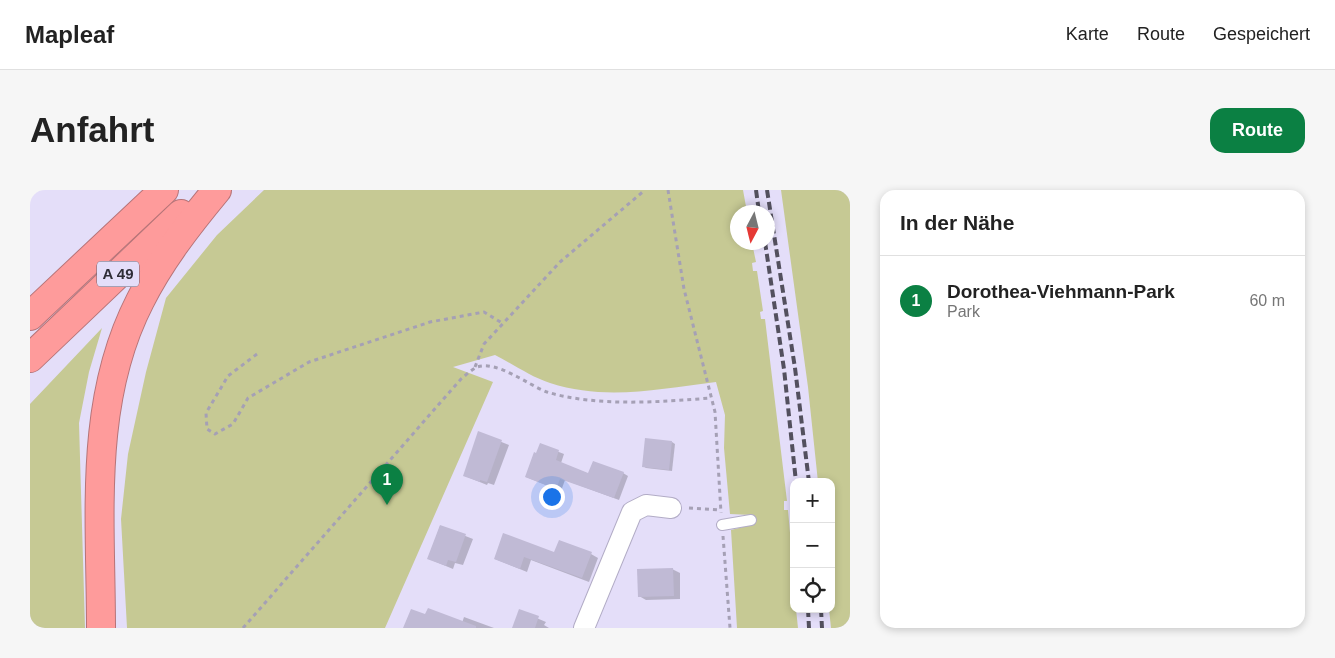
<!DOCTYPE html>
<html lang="de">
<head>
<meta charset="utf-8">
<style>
	:root { --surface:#fff; --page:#f6f6f6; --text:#222; --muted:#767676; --line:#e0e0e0; --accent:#0b8043 }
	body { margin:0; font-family:Arial,sans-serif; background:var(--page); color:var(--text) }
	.controls { position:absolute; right:15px; bottom:15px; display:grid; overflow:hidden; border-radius:10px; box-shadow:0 2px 8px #0003 }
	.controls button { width:45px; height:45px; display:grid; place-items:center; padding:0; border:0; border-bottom:1px solid var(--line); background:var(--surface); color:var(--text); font:25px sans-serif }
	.compass { position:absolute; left:700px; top:15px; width:45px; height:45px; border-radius:50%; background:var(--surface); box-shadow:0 2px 8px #0003; rotate:187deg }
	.you { position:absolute; left:521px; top:306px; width:18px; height:18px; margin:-12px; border:4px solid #fff; border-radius:50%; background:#1a73e8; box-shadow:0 0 0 8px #1a73e833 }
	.badge { display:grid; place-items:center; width:32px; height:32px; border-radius:50%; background:var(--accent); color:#fff; font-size:16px; font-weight:700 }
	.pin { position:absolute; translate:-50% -41px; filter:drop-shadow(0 1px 2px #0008) }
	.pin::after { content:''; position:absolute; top:26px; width:18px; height:15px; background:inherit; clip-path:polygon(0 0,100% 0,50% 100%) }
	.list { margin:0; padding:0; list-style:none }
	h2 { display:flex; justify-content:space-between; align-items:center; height:65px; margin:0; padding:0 20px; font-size:21px }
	h2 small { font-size:16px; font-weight:400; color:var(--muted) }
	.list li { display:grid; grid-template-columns:32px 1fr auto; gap:15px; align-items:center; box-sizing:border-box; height:90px; padding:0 20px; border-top:1px solid var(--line) }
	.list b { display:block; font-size:19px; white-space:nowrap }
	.list p { margin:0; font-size:16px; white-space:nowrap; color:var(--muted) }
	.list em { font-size:16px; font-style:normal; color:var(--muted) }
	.icon { flex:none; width:28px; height:28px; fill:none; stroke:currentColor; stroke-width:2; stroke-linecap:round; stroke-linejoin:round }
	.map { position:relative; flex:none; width:820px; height:438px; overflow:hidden; border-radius:15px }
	header { display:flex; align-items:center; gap:30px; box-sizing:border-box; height:70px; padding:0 25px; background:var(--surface); border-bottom:1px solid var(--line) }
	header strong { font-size:24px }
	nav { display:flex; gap:28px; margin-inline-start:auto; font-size:18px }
	.intro { display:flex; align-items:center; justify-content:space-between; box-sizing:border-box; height:120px; padding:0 30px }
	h1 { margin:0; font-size:35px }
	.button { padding:12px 22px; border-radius:15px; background:var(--accent); color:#fff; font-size:18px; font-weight:700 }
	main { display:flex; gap:30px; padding:0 30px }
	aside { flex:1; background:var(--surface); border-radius:15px; box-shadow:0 2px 8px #0003 }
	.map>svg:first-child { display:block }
</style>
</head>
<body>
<header>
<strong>Mapleaf</strong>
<nav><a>Karte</a><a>Route</a><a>Gespeichert</a></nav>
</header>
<div class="intro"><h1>Anfahrt</h1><a class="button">Route</a></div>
<main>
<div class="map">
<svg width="820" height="438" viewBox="0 0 820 438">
	<rect width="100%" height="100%" fill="#e4def9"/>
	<g fill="#c6c994">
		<path d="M234,0H713L717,22H708V52L722,53L726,72L722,73L723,81H727L733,121L730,122L731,129H735L757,311H754V320H758L764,388V419H766L768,438H707L701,340L721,335V325L700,324L694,258L695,225L686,192C628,199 576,211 520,193C501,187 483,174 465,165L423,177L463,192L355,438H97L91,329L98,264L116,182L136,108L187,45Z"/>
		<polygon points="751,0 820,0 820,438 801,438 799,419 801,419 801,292 788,292 778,197"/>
		<polygon points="72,138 59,182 49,233 55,438 0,438 0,214"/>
	</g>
	<g fill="#0003">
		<polygon points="449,243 479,255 464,295 458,293 457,295 435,286"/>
		<polygon points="642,252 645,254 642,281 616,278 613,276"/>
		<polygon points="511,255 534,264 531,273 559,284 593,283 598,286 589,310 535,290 531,301 496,287"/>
		<polygon points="410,336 443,349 433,375 425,373 423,379 399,369"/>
		<polygon points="525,364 561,364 568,368 559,392 501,370 497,382 465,369"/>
		<polygon points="642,379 650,383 650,409 616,410 609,406"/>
		<polygon points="490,421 516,432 514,435 519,438 483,438"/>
		<polygon points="396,426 432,433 434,427 464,438 375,438"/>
	</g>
	<g fill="#c0bad5">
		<polygon points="448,241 472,250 457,292 450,290 450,292 433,286"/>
		<polygon points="615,248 642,251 639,280 612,277"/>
		<polygon points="510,253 529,260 526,270 558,283 563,271 594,282 584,308 530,289 526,299 495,287 504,262 506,263"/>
		<polygon points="410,335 436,344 426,372 418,370 416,376 397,369"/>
		<polygon points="473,343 524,362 529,350 562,362 552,388 494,367 490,379 464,369"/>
		<polygon points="643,378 644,406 608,407 607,379"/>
		<polygon points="398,418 446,436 446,438 373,438 381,419 395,424"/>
		<polygon points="489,419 509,426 505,438 482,438"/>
	</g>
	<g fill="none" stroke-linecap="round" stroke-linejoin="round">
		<defs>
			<polyline id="lane" points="692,335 721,330"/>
			<polyline id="street" points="554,438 602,322 616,315 641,318"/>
			<g id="highway">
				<polyline points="0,126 134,0"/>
				<polyline points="0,168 151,24"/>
				<path d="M71,438C71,328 58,212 110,111C130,71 158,35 187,0"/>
			</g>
		</defs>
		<use href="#lane" stroke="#b2acc6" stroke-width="12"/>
		<use href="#street" stroke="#b2acc6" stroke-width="22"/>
		<use href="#highway" stroke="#b67478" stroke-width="30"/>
		<g stroke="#a5a0b5" stroke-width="3" stroke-dasharray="4 4" stroke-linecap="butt">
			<polyline points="638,0 654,99 685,222 691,323"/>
			<polyline points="227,164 198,186 176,223 177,239 185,244 203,234 218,208 279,172 400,132 454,122 472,133"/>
			<polyline points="445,177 454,154 530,72 615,0"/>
			<polyline points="659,318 690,320"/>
			<polyline points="693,346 700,438"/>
			<path d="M213,438L431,189C436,185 441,180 447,177C467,170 498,195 517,202C566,217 631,212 681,208"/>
		</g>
		<use href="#lane" stroke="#fff" stroke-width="10"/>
		<use href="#street" stroke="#fff" stroke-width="20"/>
		<use href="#highway" stroke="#fe9b9b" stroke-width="28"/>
		<g stroke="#53505e" stroke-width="4" stroke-dasharray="8 4" stroke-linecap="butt">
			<polyline points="726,0 729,22"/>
			<polyline points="737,0 765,178 779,292"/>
			<polyline points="735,52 754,179 766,292"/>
			<polyline points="778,419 779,438"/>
			<polyline points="791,419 792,438"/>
		</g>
	</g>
	<g text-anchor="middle" stroke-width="4" stroke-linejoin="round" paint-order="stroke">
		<rect fill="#e4def9" stroke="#656271" stroke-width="1" x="67" y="71.5" width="42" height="25" rx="4"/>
		<g font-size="15" font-weight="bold" fill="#2f2d37">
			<text x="88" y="89">A 49</text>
		</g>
	</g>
</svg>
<div class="controls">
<button>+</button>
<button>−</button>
<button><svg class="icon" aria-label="locate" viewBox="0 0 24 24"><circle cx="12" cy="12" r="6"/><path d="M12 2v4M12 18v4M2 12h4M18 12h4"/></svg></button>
</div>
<svg class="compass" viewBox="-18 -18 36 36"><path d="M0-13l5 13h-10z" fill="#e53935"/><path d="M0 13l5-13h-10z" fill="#767676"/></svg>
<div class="you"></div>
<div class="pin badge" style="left:357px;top:315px">1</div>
</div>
<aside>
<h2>In der Nähe<small></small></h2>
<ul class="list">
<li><span class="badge">1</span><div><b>Dorothea-Viehmann-Park</b><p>Park</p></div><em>60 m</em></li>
</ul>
</aside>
</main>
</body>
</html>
